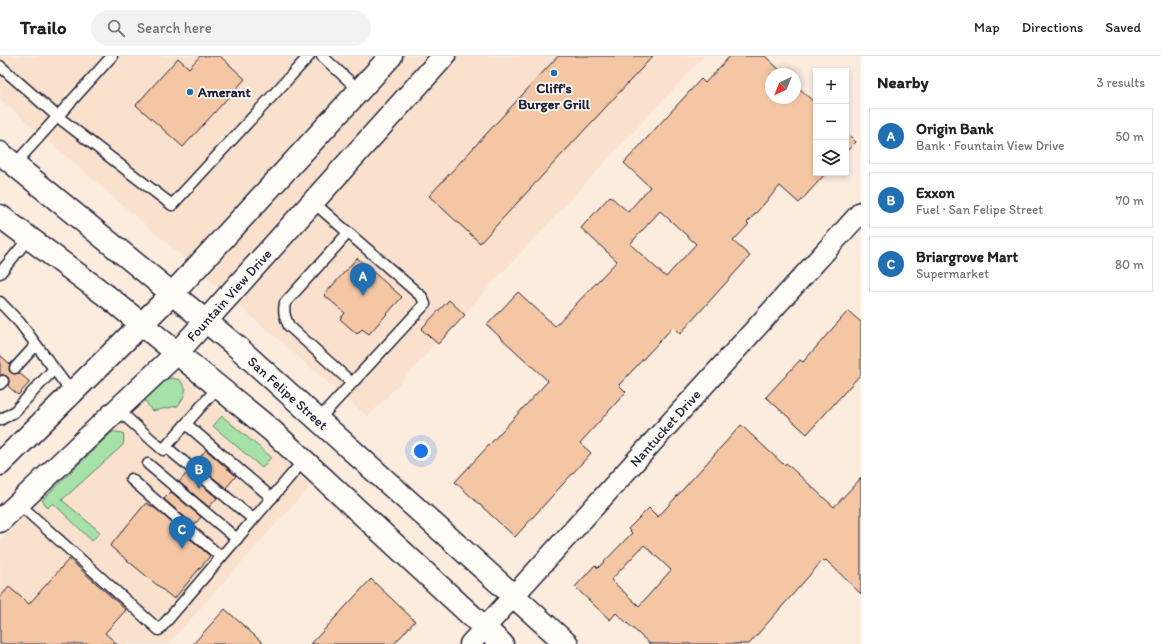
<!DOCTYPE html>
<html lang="en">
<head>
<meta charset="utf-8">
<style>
	:root { --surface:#fff; --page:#f2f2f2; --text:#222; --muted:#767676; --line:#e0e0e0; --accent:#1f6fb2 }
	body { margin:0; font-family:Itim,sans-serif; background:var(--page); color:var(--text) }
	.controls { position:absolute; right:12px; top:12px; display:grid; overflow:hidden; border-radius:0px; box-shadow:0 2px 6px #0003 }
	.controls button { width:36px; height:36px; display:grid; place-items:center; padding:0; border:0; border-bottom:1px solid var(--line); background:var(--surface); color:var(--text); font:20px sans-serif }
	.compass { position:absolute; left:765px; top:12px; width:36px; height:36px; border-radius:50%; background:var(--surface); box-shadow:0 2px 6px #0003; rotate:223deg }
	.you { position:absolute; left:421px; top:395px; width:14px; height:14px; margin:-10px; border:3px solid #fff; border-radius:50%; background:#1a73e8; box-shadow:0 0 0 6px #1a73e833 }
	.badge { display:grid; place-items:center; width:26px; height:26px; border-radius:50%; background:var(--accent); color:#fff; font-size:13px; font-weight:700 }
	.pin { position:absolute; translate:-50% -33px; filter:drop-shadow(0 1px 2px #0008) }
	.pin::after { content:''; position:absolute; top:21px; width:14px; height:12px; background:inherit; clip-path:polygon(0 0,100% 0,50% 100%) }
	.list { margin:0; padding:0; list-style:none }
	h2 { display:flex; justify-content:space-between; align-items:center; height:52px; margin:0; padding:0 16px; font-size:17px }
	h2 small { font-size:13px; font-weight:400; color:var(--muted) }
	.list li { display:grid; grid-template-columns:26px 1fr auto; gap:12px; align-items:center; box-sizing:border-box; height:56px; margin:0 8px 8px; padding:0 8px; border:1px solid var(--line); border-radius:0px }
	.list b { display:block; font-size:15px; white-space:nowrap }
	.list p { margin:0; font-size:13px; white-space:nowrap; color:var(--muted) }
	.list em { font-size:13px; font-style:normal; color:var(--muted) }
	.icon { flex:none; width:22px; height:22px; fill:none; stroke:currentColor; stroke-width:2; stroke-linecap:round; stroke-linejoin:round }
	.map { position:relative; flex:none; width:861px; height:588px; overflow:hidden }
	header { display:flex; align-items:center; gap:24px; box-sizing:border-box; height:56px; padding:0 20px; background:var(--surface); border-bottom:1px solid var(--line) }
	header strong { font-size:19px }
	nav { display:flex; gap:22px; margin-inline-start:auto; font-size:14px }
	.search { width:280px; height:36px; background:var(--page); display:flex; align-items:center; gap:10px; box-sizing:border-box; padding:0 14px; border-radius:22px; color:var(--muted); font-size:15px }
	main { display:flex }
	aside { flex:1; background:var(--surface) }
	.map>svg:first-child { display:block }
</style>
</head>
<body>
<header>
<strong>Trailo</strong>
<div class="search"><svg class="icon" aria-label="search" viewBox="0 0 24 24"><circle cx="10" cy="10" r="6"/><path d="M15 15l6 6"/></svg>Search here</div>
<nav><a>Map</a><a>Directions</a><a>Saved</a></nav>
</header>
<main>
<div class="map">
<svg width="861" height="588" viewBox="0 0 861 588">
	<rect width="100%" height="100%" fill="#fbecde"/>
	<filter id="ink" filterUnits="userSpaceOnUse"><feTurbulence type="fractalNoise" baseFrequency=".025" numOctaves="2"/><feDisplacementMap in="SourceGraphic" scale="8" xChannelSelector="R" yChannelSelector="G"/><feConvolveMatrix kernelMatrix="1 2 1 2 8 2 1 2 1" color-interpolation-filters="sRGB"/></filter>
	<g filter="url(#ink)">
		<g fill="#f9e1cd">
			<polygon points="0,0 704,0 368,361 0,43"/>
			<polygon points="174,314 313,427 168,588 0,588 0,485"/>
		</g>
		<g fill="#a6e1a7" stroke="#648271">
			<polygon points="172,322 180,324 186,333 183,342 178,350 152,355 144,343 163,323"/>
			<polygon points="222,360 271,401 262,412 213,370"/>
			<polygon points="112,376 117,376 123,377 124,382 123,389 62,444 100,476 92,485 53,447 48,452 42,444"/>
		</g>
		<g fill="#f5c6a4" stroke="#22223b" fill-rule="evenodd">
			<polygon points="200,0 220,0 245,23 183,91 136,49 178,2 189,12"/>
			<polygon points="558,0 653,0 480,187 429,140"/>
			<path d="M730,0H765L784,18H771V42H795V28L816,48V117H826L799,147L780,130L747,167L749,168L733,185L750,200L680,278L673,271L619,329L626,336L580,387L591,397L515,481L455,426L548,325L487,269L518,236L555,270L617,205L581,172L610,140L628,156L650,131L624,107L701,23L705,27ZM660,155L696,188L666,221L630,188Z"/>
			<polygon points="846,76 856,86 846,96"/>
			<polygon points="357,202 402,241 369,278 362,273 357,278 340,263 345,257 324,239"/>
			<polygon points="449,244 465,259 438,288 421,273"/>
			<polygon points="848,255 861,266 861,318 807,378 766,341 800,304 803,306"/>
			<polygon points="0,299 10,308 9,314 10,316 14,318 19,317 30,326 18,339 8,330 9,326 8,321 4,319 0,319"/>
			<path d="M741,369L784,409L786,407L834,451L861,422V538L826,504L825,505L823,504L749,588H650L616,557L610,564L575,531L595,509L598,512L632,477L628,473L649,452L658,461ZM644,489L671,514L639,550L611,524Z"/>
			<polygon points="206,394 236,420 226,432 195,407"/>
			<polygon points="187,417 217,442 209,451 179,426"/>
			<polygon points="171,436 201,461 194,469 164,443"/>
			<polygon points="146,447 156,453 210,500 174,543 110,490"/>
			<polygon points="69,503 126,554 105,577 117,588 0,588 0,541 9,531 29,548"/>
			<polygon points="371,523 415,565 394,588 311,588"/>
			<polygon points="225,553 264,588 193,588"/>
		</g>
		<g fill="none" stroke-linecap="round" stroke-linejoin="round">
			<defs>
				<g id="lane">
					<polyline points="322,0 359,34"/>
					<polyline points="0,10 58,61 172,149 309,0"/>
					<polyline points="14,109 112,0"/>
					<polyline points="313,146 422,241 425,248 318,364"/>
					<path d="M348,177L285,247C283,256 285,262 289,270L352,327"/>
					<polyline points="0,217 29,182"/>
					<polyline points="0,246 20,267 72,337"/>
					<polyline points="15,312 36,289"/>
					<polyline points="0,328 3,325"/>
					<polyline points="117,353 163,394 218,331"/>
					<polyline points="0,364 14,356 54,313"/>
					<polyline points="186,368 272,442"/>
					<polyline points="166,391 253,463"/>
					<polyline points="148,408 237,483"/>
					<polyline points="131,423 221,501"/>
					<polyline points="19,448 159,574 304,404"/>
				</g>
				<polyline id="street" points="470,588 861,156"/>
				<g id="secondary">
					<polyline points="0,97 235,289 567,588"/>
					<polyline points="0,160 112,244 271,374 502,588"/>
					<polyline points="0,408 173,237 391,0"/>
					<polyline points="0,465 177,297 444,0"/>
				</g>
			</defs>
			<use href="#lane" stroke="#22223b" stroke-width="13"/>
			<use href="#street" stroke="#22223b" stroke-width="23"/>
			<use href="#secondary" stroke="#22223b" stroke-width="25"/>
			<use href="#lane" stroke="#fdfcf7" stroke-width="10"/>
			<use href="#street" stroke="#fdfcf7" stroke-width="20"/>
			<use href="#secondary" stroke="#fdfcf7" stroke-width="22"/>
		</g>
	</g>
	<g fill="#1f6fb2" stroke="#fdfcf7" stroke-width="1.5">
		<circle cx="554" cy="17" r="4"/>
		<circle cx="190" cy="36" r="4"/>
	</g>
	<g text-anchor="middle" stroke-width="3.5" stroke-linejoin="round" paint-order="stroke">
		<g font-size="14" font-weight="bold" fill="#22223b" stroke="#fdfcf7">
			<text x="554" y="37">Cliff's<tspan x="554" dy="16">Burger Grill</tspan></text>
			<text x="198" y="41" text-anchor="start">Amerant</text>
		</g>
		<g font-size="14" fill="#22223b" stroke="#fdfcf7">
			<text transform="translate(229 239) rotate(-48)" y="5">Fountain View Drive</text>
			<text transform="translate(288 337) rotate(42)" y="5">San Felipe Street</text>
			<text transform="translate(665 372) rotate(-48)" y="5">Nantucket Drive</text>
		</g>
	</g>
</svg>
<div class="controls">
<button>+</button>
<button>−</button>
<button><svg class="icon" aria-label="layers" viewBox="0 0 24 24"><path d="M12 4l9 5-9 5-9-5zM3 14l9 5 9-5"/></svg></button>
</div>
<svg class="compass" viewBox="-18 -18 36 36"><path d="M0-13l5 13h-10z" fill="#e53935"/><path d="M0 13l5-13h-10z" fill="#767676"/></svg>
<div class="you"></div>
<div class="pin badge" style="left:363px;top:240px">A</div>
<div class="pin badge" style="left:199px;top:433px">B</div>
<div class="pin badge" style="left:182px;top:493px">C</div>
</div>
<aside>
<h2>Nearby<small>3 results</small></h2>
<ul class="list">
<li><span class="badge">A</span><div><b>Origin Bank</b><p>Bank · Fountain View Drive</p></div><em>50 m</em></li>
<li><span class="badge">B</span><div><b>Exxon</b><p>Fuel · San Felipe Street</p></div><em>70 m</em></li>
<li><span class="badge">C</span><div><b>Briargrove Mart</b><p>Supermarket</p></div><em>80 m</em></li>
</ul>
</aside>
</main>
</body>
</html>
